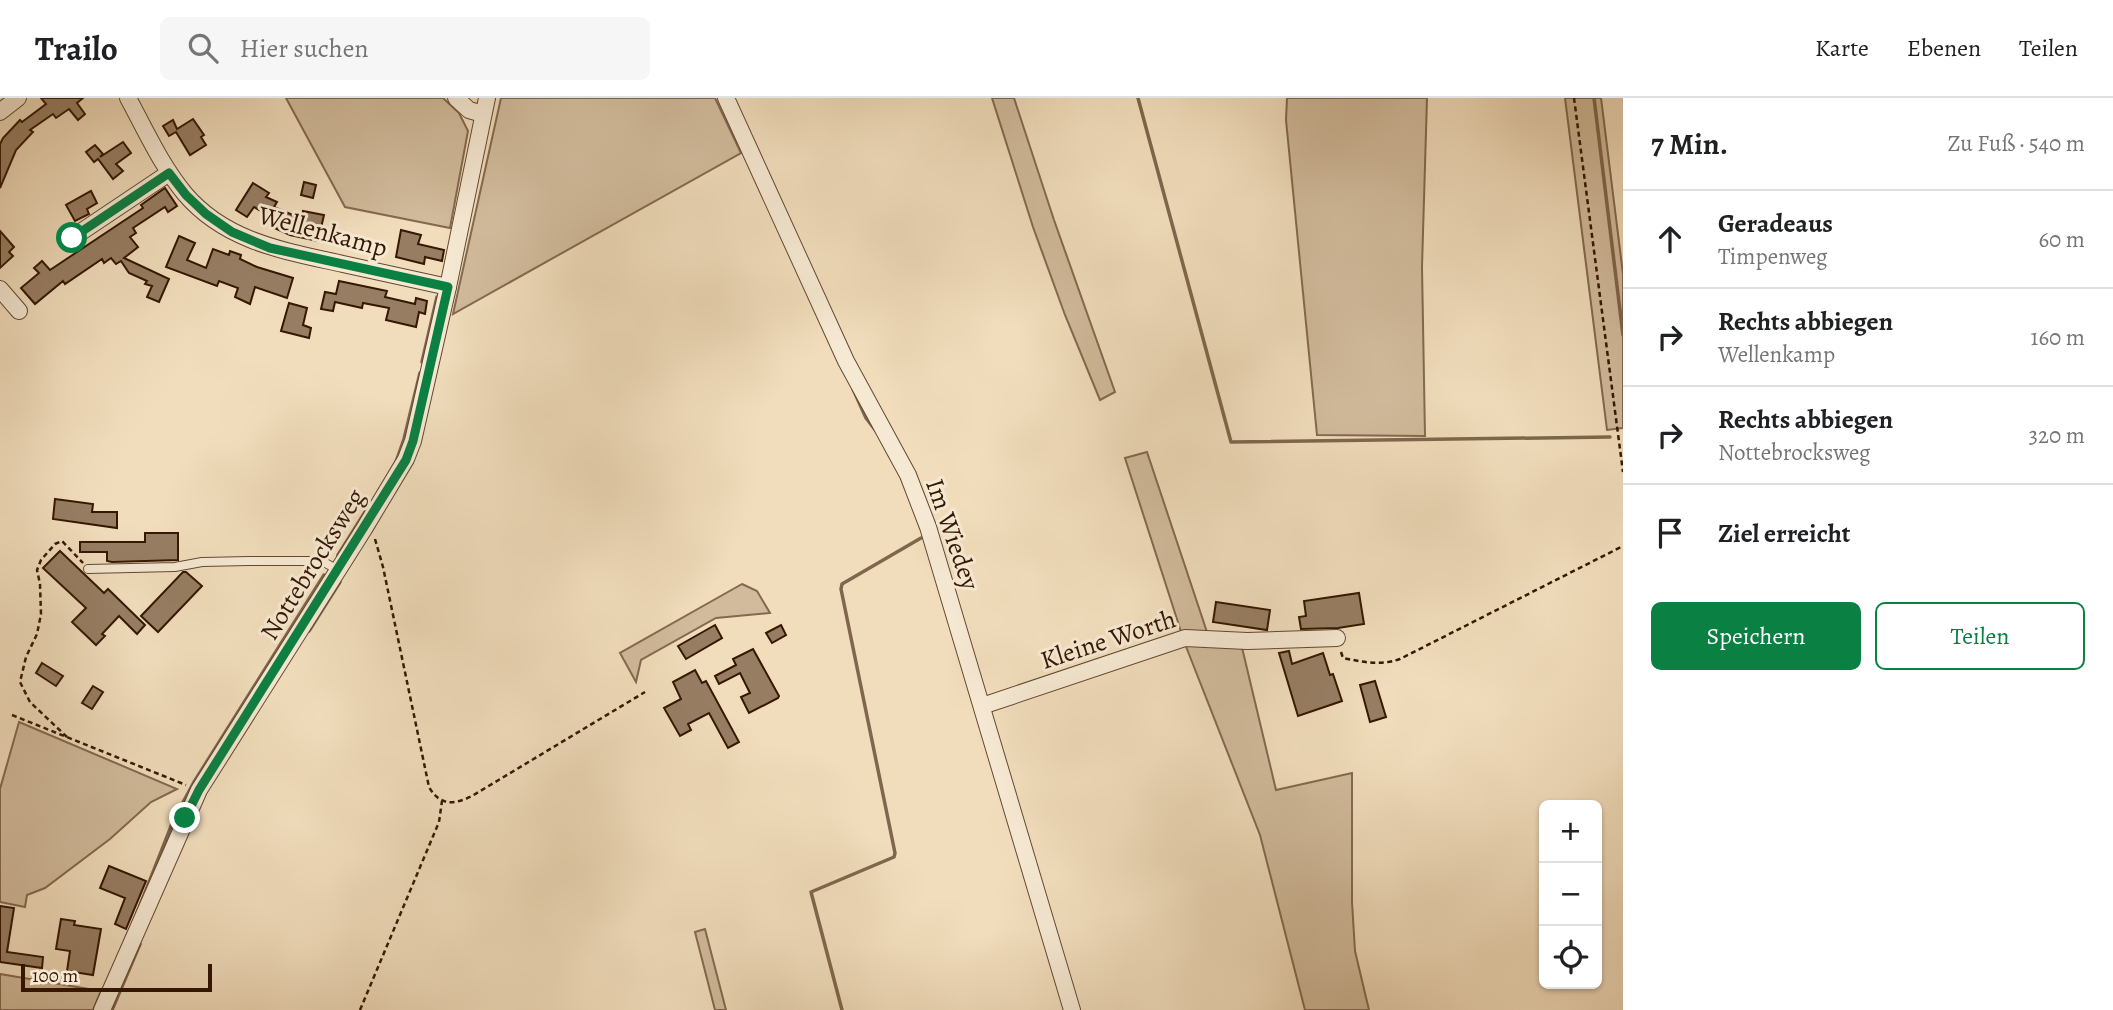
<!DOCTYPE html>
<html lang="de">
<head>
<meta charset="utf-8">
<style>
	:root { --surface:#fff; --page:#f6f6f6; --text:#202124; --muted:#757577; --line:#e0e0e0; --accent:#0b8043 }
	body { margin:0; font-family:Alegreya,serif; background:var(--page); color:var(--text) }
	.controls { position:absolute; right:21px; bottom:21px; display:grid; overflow:hidden; border-radius:10px; box-shadow:0 2px 5px #0004 }
	.controls button { width:63px; height:63px; display:grid; place-items:center; padding:0; border:0; border-bottom:2px solid var(--line); background:var(--surface); color:var(--text); font:35px sans-serif }
	.scale { position:absolute; left:21px; bottom:18px; width:191px; box-sizing:border-box; padding-left:7px; border:4px solid #351702; border-top:0; font-size:19px; line-height:24px; white-space:nowrap; color:#351702; -webkit-text-stroke:5px #f6e9d3; paint-order:stroke }
	.stop { position:absolute; width:21px; height:21px; margin:-16px; border:5px solid #0b8043; border-radius:50%; background:#fff }
	.stop.end { background:#0b8043; border-color:#fff; box-shadow:0 2px 7px #0008 }
	.list { margin:0; padding:0; list-style:none }
	h2 { display:flex; justify-content:space-between; align-items:center; height:91px; margin:0; padding:0 28px; font-size:30px }
	h2 small { font-size:23px; font-weight:400; color:var(--muted) }
	.list li { display:grid; grid-template-columns:46px 1fr auto; gap:21px; align-items:center; box-sizing:border-box; height:98px; padding:0 28px; border-top:2px solid var(--line) }
	.list b { display:block; font-size:26px; white-space:nowrap }
	.list p { margin:0; font-size:23px; white-space:nowrap; color:var(--muted) }
	.list em { font-size:23px; font-style:normal; color:var(--muted) }
	.actions { display:flex; gap:14px; padding:21px 28px }
	.actions a { flex:1; padding:16px 0; border:2px solid var(--accent); border-radius:10px; text-align:center; font-size:24px; color:var(--accent) }
	.actions .main { background:var(--accent); color:#fff }
	.icon { flex:none; width:38px; height:38px; fill:none; stroke:currentColor; stroke-width:2; stroke-linecap:round; stroke-linejoin:round }
	.map { position:relative; flex:none; width:1623px; height:912px; overflow:hidden }
	header { display:flex; align-items:center; gap:42px; box-sizing:border-box; height:98px; padding:0 35px; background:var(--surface); border-bottom:2px solid var(--line) }
	header strong { font-size:33px }
	nav { display:flex; gap:38px; margin-inline-start:auto; font-size:24px }
	.search { width:490px; height:63px; background:var(--page); display:flex; align-items:center; gap:18px; box-sizing:border-box; padding:0 24px; border-radius:10px; color:var(--muted); font-size:26px }
	main { display:flex }
	aside { flex:1; background:var(--surface) }
	.map>svg:first-child { display:block }
</style>
</head>
<body>
<header>
<strong>Trailo</strong>
<div class="search"><svg class="icon" aria-label="search" viewBox="0 0 24 24"><circle cx="10" cy="10" r="6"/><path d="M15 15l6 6"/></svg>Hier suchen</div>
<nav><a>Karte</a><a>Ebenen</a><a>Teilen</a></nav>
</header>
<main>
<div class="map">
<svg width="1623" height="912" viewBox="0 0 1623 912">
	<rect width="100%" height="100%" fill="#f1ddbc"/>
	<filter id="stains"><feTurbulence type="fractalNoise" baseFrequency=".00286" numOctaves="4"/><feColorMatrix values="0 0 0 0 .2 0 0 0 0 .09 0 0 0 0 .02 0 0 0 .5 -.17"/></filter>
	<radialGradient id="worn" r=".72"><stop offset=".6" stop-color="#630" stop-opacity="0"/><stop offset="1" stop-color="#630" stop-opacity=".3"/></radialGradient>
	<g fill="#d1bb9c" stroke="#83694f" stroke-width="2">
		<polygon points="286,0 443,0 459,15 468,33 450,130 345,109"/>
		<polygon points="501,0 715,0 741,55 453,216"/>
		<polygon points="992,0 1014,0 1054,122 1115,294 1100,302 1065,217 1033,129"/>
		<polygon points="1287,0 1427,0 1422,169 1425,338 1317,337 1286,22"/>
		<polygon points="1565,0 1601,0 1623,176 1623,330 1607,332"/>
		<polygon points="1147,354 1207,534 1239,537 1276,692 1352,675 1352,804 1355,853 1369,912 1305,912 1260,737 1185,546 1125,360"/>
		<polygon points="742,486 757,493 770,515 716,520 641,562 636,584 620,555"/>
		<polygon points="19,624 177,691 151,704 110,741 45,790 27,797 25,809 0,804 0,691"/>
		<polygon points="705,831 726,912 715,912 695,834"/>
		<polygon points="0,876 101,893 93,912 0,912"/>
	</g>
	<g fill="none" stroke-linecap="round" stroke-linejoin="round">
		<g stroke="#7f664c" stroke-width="3.5">
			<polyline points="1138,0 1231,344 1610,339"/>
			<polyline points="1594,0 1623,237"/>
			<polyline points="422,264 437,199"/>
			<polyline points="853,291 866,320 876,333"/>
			<polyline points="396,364 404,341 420,275"/>
			<polyline points="338,457 370,406"/>
			<polyline points="309,533 340,484"/>
			<polyline points="181,708 194,684 324,477"/>
			<polyline points="137,815 172,726"/>
			<polyline points="112,912 140,846"/>
			<polyline points="842,912 811,794 894,759 895,755 841,491 842,486 921,440"/>
		</g>
	</g>
	<g fill="#977e63" stroke="#351702" stroke-width="2">
		<polygon points="41,0 83,0 77,5 85,16 78,22 69,11 56,20 53,16 30,32 33,34 16,52 0,90 0,46 3,40 20,22 22,24 46,6"/>
		<polygon points="193,21 204,37 201,39 206,47 190,57 176,34 169,38 163,28 173,22 177,31"/>
		<polygon points="123,44 131,55 116,66 123,73 113,81 98,61 94,64 86,54 95,47 103,56 100,59"/>
		<polygon points="304,84 316,87 313,100 301,97"/>
		<polygon points="253,85 269,95 266,99 277,104 274,109 302,121 303,113 324,117 318,143 290,137 270,128 273,120 254,109 247,119 236,112"/>
		<polygon points="165,90 177,108 168,114 165,109 133,130 136,135 130,139 138,149 124,160 169,181 159,204 147,199 152,188 145,186 147,183 129,175 121,163 116,166 111,160 104,165 102,161 65,186 63,183 35,206 21,190 39,175 34,170 42,163 50,172 143,110 141,107"/>
		<polygon points="91,93 97,105 87,111 89,116 75,123 66,107"/>
		<polygon points="401,132 421,137 418,146 444,152 442,163 425,159 424,166 396,159"/>
		<polygon points="0,133 14,149 9,154 13,158 0,170"/>
		<polygon points="179,138 195,145 187,162 206,170 213,151 229,157 230,153 241,157 240,161 257,169 293,180 287,200 255,189 250,206 235,199 238,190 219,183 217,188 166,169"/>
		<polygon points="339,183 387,193 385,199 415,206 416,200 427,203 425,216 419,214 416,229 386,222 389,210 363,205 362,210 335,204 333,213 321,211 325,194 336,196"/>
		<polygon points="289,205 307,210 303,227 311,230 309,240 281,233"/>
		<polygon points="55,401 93,406 92,414 117,414 117,430 53,421"/>
		<polygon points="145,435 178,435 178,462 112,464 107,463 107,454 80,454 80,444 145,444"/>
		<polygon points="60,453 104,495 108,491 145,527 137,536 119,518 102,536 105,538 96,547 72,524 86,510 43,470"/>
		<polygon points="183,474 186,474 202,488 158,534 141,518"/>
		<polygon points="1359,495 1364,526 1338,530 1301,531 1299,519 1306,518 1304,503"/>
		<polygon points="1216,504 1270,512 1267,532 1213,524"/>
		<polygon points="715,527 722,540 686,561 678,548"/>
		<polygon points="781,527 786,537 772,545 766,535"/>
		<polygon points="753,551 779,598 778,600 749,615 741,599 750,595 740,575 719,586 715,578 736,567 733,561"/>
		<polygon points="1289,553 1292,566 1323,555 1330,577 1333,576 1342,603 1298,618 1279,555"/>
		<polygon points="42,565 63,578 56,588 36,575"/>
		<polygon points="695,572 702,585 706,583 739,644 728,650 709,615 688,626 691,632 680,638 664,610 681,601 673,584"/>
		<polygon points="1375,583 1386,619 1370,624 1360,587"/>
		<polygon points="93,588 103,594 92,611 82,605"/>
		<polygon points="109,768 146,783 126,831 115,826 125,800 100,790"/>
		<polygon points="0,808 14,810 7,854 43,859 42,870 0,864"/>
		<polygon points="61,821 75,823 74,827 101,831 93,877 67,873 70,853 56,851"/>
	</g>
	<g fill="none" stroke-linecap="round" stroke-linejoin="round">
		<defs>
			<polyline id="service" points="88,471 175,469 202,464 249,463 322,463 338,472"/>
			<g id="minor">
				<path d="M128,0C146,33 161,67 185,96C226,144 285,153 343,166C378,174 413,181 448,189"/>
				<polyline points="456,0 469,12 483,16"/>
				<polyline points="726,0 846,263 908,377 928,429 1072,912"/>
				<polyline points="0,14 18,0"/>
				<polyline points="72,140 169,75"/>
				<polyline points="0,191 19,213"/>
				<polyline points="982,608 1185,540 1247,543 1337,540"/>
				<polyline points="102,912 199,692 364,431 406,361 413,343 448,189 487,0"/>
			</g>
		</defs>
		<use href="#service" stroke="#644830" stroke-width="10"/>
		<use href="#minor" stroke="#644830" stroke-width="18"/>
		<g stroke="#351702" stroke-width="2.5" stroke-dasharray="5 3.5" stroke-linecap="butt">
			<polyline points="1574,0 1623,374"/>
			<path d="M375,441L383,469L429,689C440,708 454,707 472,698L645,594"/>
			<path d="M1341,554L1343,560C1363,564 1380,568 1400,561L1623,448"/>
			<polyline points="12,617 186,687"/>
			<polyline points="67,639 30,604 20,584 26,559 37,536 41,516 40,486 37,472 41,462 55,446 62,443 83,465"/>
			<polyline points="360,912 439,724 442,703"/>
		</g>
		<use href="#service" stroke="#f6e9d3" stroke-width="8"/>
		<use href="#minor" stroke="#f6e9d3" stroke-width="16"/>
	</g>
	<g fill="none" stroke-linecap="round" stroke-linejoin="round">
		<polyline stroke="#0b8043" stroke-width="9" points="72,140 169,75 186,97 206,116 232,134 270,150 448,189 413,343 406,362 199,692 185,720"/>
	</g>
	<g text-anchor="middle" stroke-width="6" stroke-linejoin="round" paint-order="stroke">
		<g font-size="26" fill="#351702" stroke="#f6e9d3">
			<text transform="translate(323 133) rotate(15)" y="9">Wellenkamp</text>
			<text transform="translate(953 436) rotate(71)" y="9">Im Wiedey</text>
			<text transform="translate(312 466) rotate(-58)" y="9">Nottebrocksweg</text>
			<text transform="translate(1108 541) rotate(-18)" y="9">Kleine Worth</text>
		</g>
	</g>
	<rect width="100%" height="100%" filter="url(#stains)"/>
	<rect width="100%" height="100%" fill="url(#worn)"/>
</svg>
<div class="controls">
<button>+</button>
<button>−</button>
<button><svg class="icon" aria-label="locate" viewBox="0 0 24 24"><circle cx="12" cy="12" r="6"/><path d="M12 2v4M12 18v4M2 12h4M18 12h4"/></svg></button>
</div>
<div class="scale">100 m</div>
<div class="stop" style="left:72px;top:140px"></div>
<div class="stop end" style="left:185px;top:720px"></div>
</div>
<aside>
<h2>7 Min.<small>Zu Fuß · 540 m</small></h2>
<ul class="list">
<li><svg class="icon" aria-label="ahead" viewBox="0 0 24 24"><path d="M12 20V5M6 11l6-6 6 6"/></svg><div><b>Geradeaus</b><p>Timpenweg</p></div><em>60 m</em></li>
<li><svg class="icon" aria-label="right" viewBox="0 0 24 24"><path d="M7 20v-9h11M14 6l5 5-5 5"/></svg><div><b>Rechts abbiegen</b><p>Wellenkamp</p></div><em>160 m</em></li>
<li><svg class="icon" aria-label="right" viewBox="0 0 24 24"><path d="M7 20v-9h11M14 6l5 5-5 5"/></svg><div><b>Rechts abbiegen</b><p>Nottebrocksweg</p></div><em>320 m</em></li>
<li><svg class="icon" aria-label="arrive" viewBox="0 0 24 24"><path d="M6 21V4h12l-3 4 3 4H6"/></svg><div><b>Ziel erreicht</b></div></li>
</ul>
<div class="actions"><a class="main">Speichern</a><a>Teilen</a></div>
</aside>
</main>
</body>
</html>
